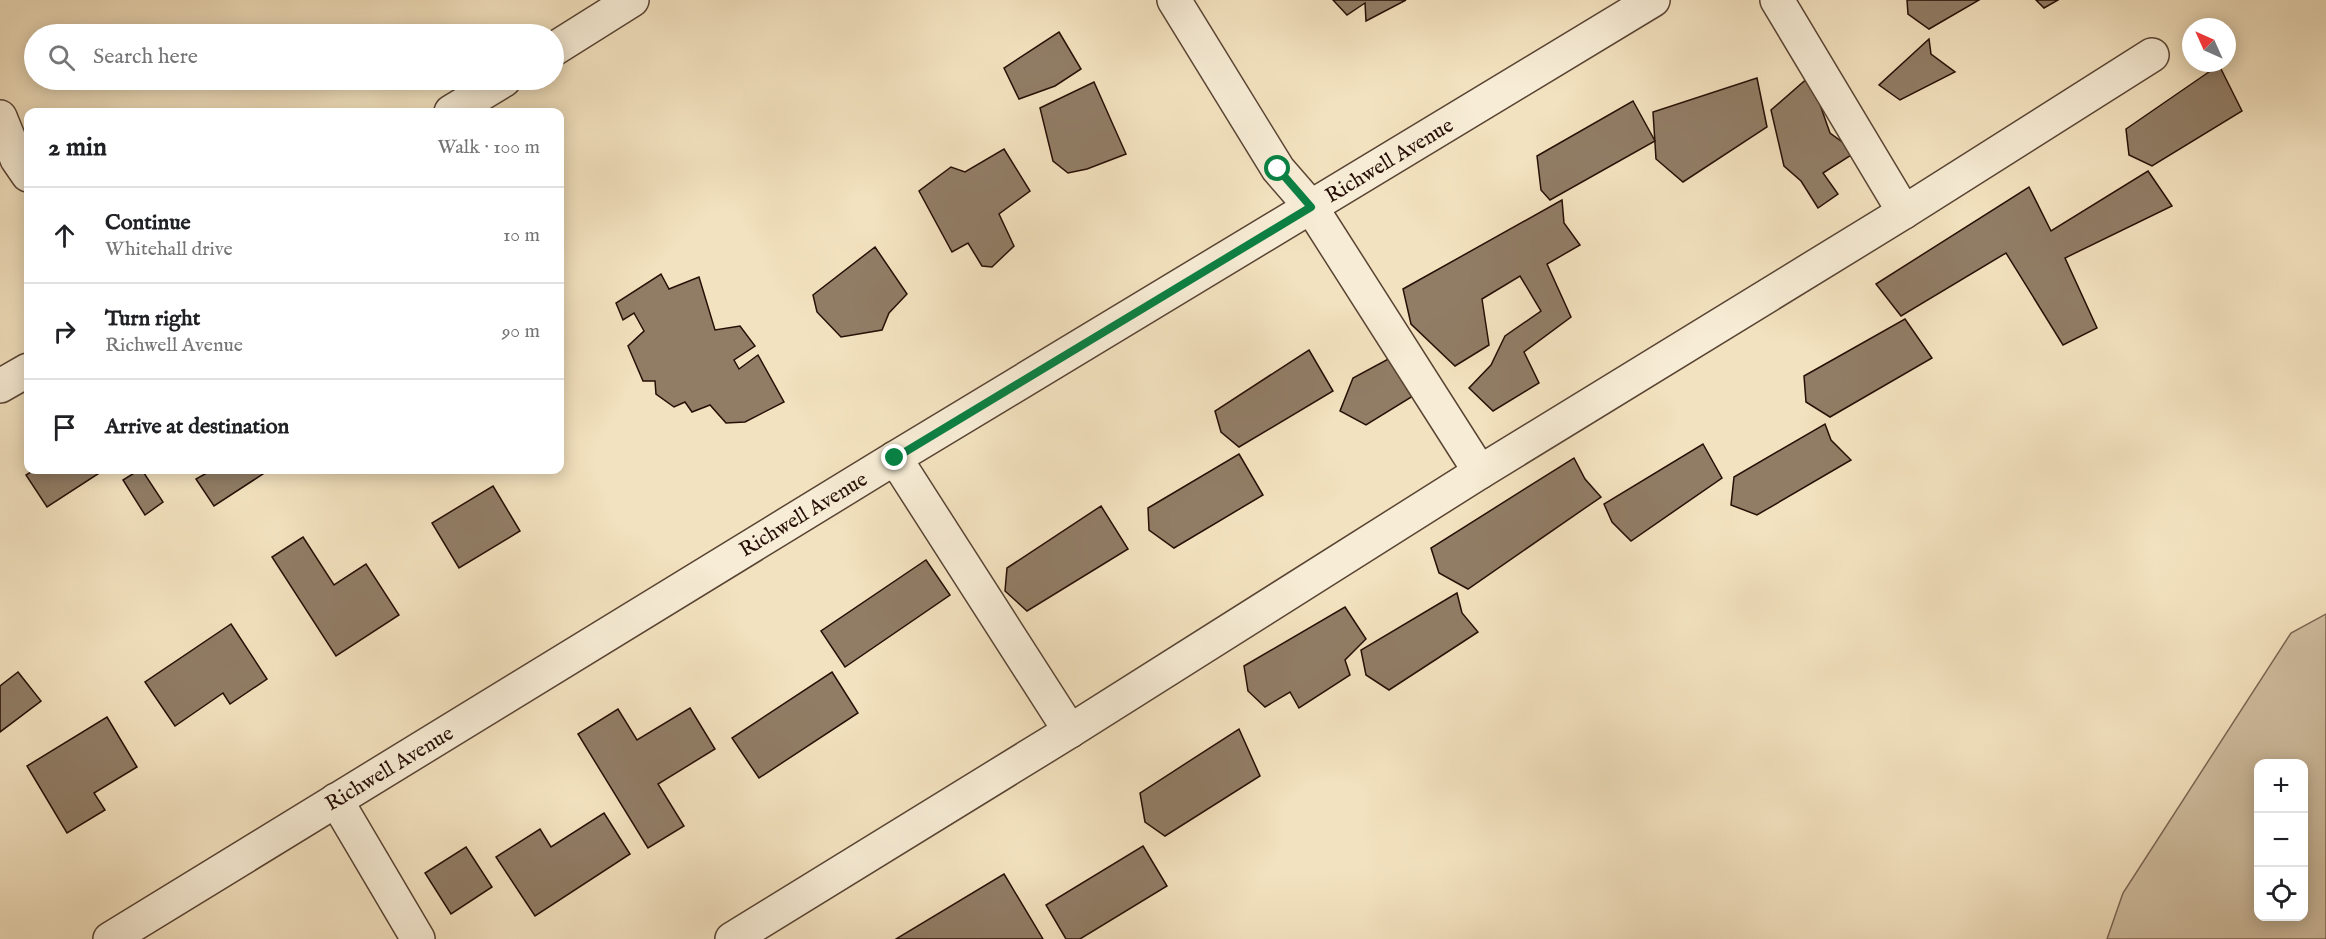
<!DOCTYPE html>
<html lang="en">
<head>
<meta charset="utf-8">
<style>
	:root { --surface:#fff; --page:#f6f6f6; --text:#202124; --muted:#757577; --line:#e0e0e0 }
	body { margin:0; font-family:"IM FELL English",serif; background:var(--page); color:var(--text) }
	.controls { position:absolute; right:18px; bottom:18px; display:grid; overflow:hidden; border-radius:12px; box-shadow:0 3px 15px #0003 }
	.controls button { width:54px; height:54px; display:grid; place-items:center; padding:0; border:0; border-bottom:2px solid var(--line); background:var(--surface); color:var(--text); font:30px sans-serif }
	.compass { position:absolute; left:2182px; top:18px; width:54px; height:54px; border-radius:50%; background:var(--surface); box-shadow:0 3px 15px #0003; rotate:315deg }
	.stop { position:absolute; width:18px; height:18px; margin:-14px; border:4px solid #0b8043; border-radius:50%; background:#fff }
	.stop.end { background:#0b8043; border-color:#fff; box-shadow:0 2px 6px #0008 }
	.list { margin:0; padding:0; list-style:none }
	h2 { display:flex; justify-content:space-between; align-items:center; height:78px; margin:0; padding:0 24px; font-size:26px }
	h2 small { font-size:20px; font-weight:400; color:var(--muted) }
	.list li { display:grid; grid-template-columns:39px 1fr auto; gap:18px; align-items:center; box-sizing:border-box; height:96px; padding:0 24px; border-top:2px solid var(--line) }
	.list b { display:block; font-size:22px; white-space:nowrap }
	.list p { margin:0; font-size:20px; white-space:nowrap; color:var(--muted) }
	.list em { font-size:20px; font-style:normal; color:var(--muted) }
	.icon { flex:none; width:33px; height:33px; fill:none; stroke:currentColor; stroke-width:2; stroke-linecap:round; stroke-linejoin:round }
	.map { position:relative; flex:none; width:2326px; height:939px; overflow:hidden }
	.search { position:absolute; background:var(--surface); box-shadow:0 3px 15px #0003; left:24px; top:24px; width:540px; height:66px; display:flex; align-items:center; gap:15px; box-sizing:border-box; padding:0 21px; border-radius:33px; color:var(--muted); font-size:22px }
	.panel { position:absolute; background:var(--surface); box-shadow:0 3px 15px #0003; left:24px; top:108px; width:540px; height:366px; border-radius:12px }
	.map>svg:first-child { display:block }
</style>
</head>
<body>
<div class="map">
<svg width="2326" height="939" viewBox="0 0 2326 939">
	<rect width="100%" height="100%" fill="#f3e2bf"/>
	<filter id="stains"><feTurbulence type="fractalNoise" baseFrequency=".00333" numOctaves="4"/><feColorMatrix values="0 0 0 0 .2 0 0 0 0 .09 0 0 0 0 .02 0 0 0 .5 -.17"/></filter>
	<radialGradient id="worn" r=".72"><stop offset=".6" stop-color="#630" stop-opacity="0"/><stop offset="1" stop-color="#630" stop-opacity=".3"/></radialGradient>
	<path fill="#d0bea0" stroke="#7b6653" stroke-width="1.5" fill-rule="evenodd" d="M2326,614V939H2107L2123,893L2291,633ZM2258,764H2304V916H2258Z"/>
	<g fill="#917d66" stroke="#260f06" stroke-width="1.5">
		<polygon points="1333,0 1406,0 1366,21 1365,3 1347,15"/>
		<polygon points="1907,0 1979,0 1929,29 1908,14"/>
		<polygon points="2036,0 2058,0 2044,8"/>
		<polygon points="1059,32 1081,69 1055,86 1019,99 1004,68"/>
		<polygon points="1929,39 1931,54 1955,72 1900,100 1879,85"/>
		<polygon points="2219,65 2242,111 2152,166 2129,155 2126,129"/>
		<polygon points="1810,76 1830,133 1856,152 1823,173 1838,194 1818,208 1801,181 1784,166 1771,110"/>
		<polygon points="1757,78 1767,127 1683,182 1656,159 1653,112"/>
		<polygon points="1094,82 1126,154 1087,169 1068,173 1053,161 1040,108"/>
		<polygon points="1633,101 1655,141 1550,200 1541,190 1537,156"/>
		<polygon points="1004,149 1030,191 999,214 1014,246 992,267 982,266 968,243 952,252 919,191 951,167 965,172"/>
		<polygon points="2148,171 2172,206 2065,258 2097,328 2063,345 2006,253 1901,316 1876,284 2029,187 2051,231"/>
		<polygon points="1562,200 1564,223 1580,245 1547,264 1571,317 1524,352 1539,383 1493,411 1469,388 1491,365 1505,336 1541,311 1520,276 1482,299 1489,345 1455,366 1411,324 1403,289"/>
		<polygon points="875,247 907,294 889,313 882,330 841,337 817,312 813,295"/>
		<polygon points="661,274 669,289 699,277 715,330 740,326 755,346 734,360 739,369 758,355 784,402 745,422 726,423 710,405 692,412 685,402 674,407 656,394 655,381 643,381 628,346 644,331 634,313 623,320 616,303"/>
		<polygon points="1905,319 1932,358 1830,417 1806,402 1804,376"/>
		<polygon points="1309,350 1333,391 1239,447 1221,432 1215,411"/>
		<polygon points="1392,357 1413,396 1366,425 1340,411 1353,378"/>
		<polygon points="1825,424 1831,440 1851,460 1757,515 1731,505 1734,477"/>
		<polygon points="1703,444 1722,478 1631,541 1612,522 1604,504"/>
		<polygon points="1239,454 1263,495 1174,548 1149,530 1148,508"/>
		<polygon points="1574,458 1585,479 1601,497 1468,589 1439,573 1431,548"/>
		<polygon points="34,470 104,470 47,507 26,475"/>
		<polygon points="139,470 142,470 163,502 145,515 123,480"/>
		<polygon points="212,470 269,470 214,506 196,479"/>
		<polygon points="493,486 520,531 459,568 432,523"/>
		<polygon points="1101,506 1128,549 1027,611 1005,591 1007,568"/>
		<polygon points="303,537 334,585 366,564 399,615 336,656 272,557"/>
		<polygon points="926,560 950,595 845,667 821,631"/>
		<polygon points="1457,593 1462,613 1478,632 1389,690 1366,675 1361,650"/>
		<polygon points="1345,607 1366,639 1345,660 1350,675 1299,708 1290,692 1265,707 1248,691 1244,666"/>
		<polygon points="231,624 267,679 230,704 223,693 175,726 145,682"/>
		<polygon points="18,672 41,701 0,732 0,686"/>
		<polygon points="832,672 858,713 759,778 732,738"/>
		<polygon points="690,708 715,749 658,784 684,826 648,848 578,734 618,709 637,740"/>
		<polygon points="107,717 137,767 94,793 105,810 67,833 27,766"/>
		<polygon points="1239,729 1260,776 1165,836 1145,822 1140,793"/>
		<polygon points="604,813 630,854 535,916 496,857 540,829 551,847"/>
		<polygon points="1143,846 1167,886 1080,939 1066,939 1046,905"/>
		<polygon points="466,847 492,887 451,914 425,873"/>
		<polygon points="1004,874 1043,939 896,939"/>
	</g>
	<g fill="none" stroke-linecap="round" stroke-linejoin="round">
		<defs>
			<g id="minor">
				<polyline points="1174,0 1278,169 1311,207 1480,472"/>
				<polyline points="1777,0 1904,212"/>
				<polyline points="554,49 632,0"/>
				<polyline points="451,112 504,80"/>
				<polyline points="0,117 17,159 28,175"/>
				<polyline points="0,386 28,370"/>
				<polyline points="895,458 1070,731"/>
				<polyline points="336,800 418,939"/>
				<polyline points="110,939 895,458 1653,0"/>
				<polyline points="732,939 1070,731 1480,472 1904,212 2152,55"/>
			</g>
		</defs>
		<use href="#minor" stroke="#594434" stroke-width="36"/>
		<use href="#minor" stroke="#f7ecd5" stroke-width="33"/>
	</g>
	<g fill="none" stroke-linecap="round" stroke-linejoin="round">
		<polyline stroke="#0b8043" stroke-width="8" points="895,458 1311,207 1278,169"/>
	</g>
	<g text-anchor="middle" stroke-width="6" stroke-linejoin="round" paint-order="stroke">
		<g font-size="21" fill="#260f06" stroke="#f7ecd5">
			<text transform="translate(1389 160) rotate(-31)" y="7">Richwell Avenue</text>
			<text transform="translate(803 514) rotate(-31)" y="7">Richwell Avenue</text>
			<text transform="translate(389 768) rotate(-31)" y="7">Richwell Avenue</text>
		</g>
	</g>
	<rect width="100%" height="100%" filter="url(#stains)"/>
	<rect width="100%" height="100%" fill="url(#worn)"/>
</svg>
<div class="controls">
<button>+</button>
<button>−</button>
<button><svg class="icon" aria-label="locate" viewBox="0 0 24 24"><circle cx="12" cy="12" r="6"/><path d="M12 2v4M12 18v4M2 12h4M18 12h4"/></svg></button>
</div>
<svg class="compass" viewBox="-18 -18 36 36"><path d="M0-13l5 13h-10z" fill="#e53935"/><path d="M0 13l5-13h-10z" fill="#757577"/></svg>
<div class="stop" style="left:1278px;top:169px"></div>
<div class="stop end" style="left:895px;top:458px"></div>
<div class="search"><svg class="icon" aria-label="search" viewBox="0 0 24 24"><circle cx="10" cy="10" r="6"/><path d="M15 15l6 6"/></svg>Search here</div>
<section class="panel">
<h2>2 min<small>Walk · 100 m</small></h2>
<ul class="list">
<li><svg class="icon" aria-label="ahead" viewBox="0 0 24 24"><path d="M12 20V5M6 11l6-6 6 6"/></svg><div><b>Continue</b><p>Whitehall drive</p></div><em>10 m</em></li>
<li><svg class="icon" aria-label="right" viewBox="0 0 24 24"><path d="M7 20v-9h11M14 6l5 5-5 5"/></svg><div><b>Turn right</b><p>Richwell Avenue</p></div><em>90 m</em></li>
<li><svg class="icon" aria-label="arrive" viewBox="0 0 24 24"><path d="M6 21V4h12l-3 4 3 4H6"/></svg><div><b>Arrive at destination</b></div></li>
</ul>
</section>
</div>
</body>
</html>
